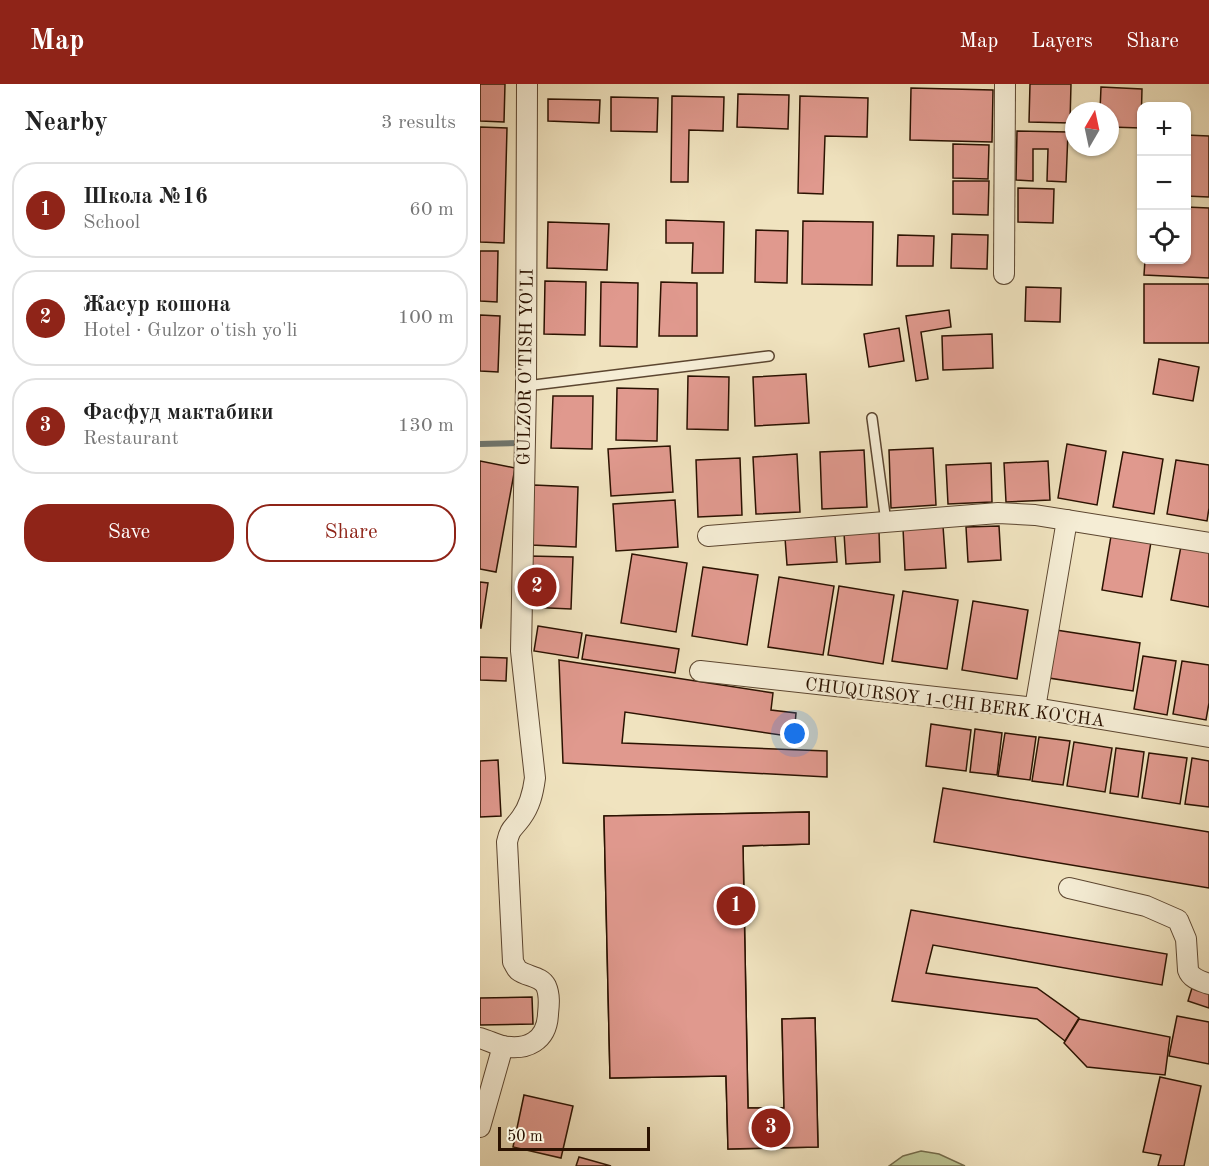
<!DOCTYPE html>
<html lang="en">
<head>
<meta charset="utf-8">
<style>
	:root { --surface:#fff; --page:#f2f2f2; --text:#222; --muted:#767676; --line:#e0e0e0; --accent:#8f2418 }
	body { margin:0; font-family:"Old Standard TT",serif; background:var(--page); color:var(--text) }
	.controls { position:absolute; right:18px; top:18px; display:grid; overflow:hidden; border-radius:12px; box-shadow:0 2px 4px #0004 }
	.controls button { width:54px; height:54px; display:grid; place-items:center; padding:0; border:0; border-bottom:2px solid var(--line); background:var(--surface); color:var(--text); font:30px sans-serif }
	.compass { position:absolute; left:585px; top:18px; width:54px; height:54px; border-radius:50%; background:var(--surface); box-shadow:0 2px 4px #0004; rotate:9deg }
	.scale { position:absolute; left:18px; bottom:15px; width:152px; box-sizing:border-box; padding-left:6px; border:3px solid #2b1201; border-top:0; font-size:16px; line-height:21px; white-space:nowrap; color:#2b1201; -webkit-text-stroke:4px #f5edd5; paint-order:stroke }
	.you { position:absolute; left:315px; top:650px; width:21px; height:21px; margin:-15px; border:4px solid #fff; border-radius:50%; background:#1a73e8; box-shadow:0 0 0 9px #1a73e833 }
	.badge { display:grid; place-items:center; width:39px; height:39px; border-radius:50%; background:var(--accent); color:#fff; font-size:20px; font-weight:700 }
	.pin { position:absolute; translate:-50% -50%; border:3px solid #fff; box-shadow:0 2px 6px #0006 }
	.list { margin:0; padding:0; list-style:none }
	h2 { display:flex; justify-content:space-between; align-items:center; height:78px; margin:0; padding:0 24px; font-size:26px }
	h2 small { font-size:20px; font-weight:400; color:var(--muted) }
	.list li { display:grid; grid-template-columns:39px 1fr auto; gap:18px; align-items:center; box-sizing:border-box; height:96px; margin:0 12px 12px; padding:0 12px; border:2px solid var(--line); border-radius:24px }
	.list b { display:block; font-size:22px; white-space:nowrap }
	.list p { margin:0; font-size:20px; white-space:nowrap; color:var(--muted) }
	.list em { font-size:20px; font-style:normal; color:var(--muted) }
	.actions { display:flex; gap:12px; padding:18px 24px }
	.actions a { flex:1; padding:14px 0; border:2px solid var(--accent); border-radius:24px; text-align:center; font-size:21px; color:var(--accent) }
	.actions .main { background:var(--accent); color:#fff }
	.icon { flex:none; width:33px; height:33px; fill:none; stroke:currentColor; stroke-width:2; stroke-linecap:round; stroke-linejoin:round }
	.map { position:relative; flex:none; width:729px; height:1082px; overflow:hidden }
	header { display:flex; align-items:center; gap:36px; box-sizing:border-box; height:84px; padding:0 30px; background:var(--accent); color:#fff }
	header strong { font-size:28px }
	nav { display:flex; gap:33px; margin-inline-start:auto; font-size:21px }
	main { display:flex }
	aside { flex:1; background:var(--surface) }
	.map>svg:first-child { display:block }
</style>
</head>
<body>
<header>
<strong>Map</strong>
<nav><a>Map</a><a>Layers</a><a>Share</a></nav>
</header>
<main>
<aside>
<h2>Nearby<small>3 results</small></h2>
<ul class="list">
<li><span class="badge">1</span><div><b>Школа №16</b><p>School</p></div><em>60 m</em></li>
<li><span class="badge">2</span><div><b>Жасур кошона</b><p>Hotel · Gulzor o'tish yo'li</p></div><em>100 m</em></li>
<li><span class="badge">3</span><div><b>Фасфуд мактабики</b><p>Restaurant</p></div><em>130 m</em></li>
</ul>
<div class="actions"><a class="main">Save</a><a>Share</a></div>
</aside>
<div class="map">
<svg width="729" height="1082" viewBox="0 0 729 1082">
	<rect width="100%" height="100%" fill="#f0e3bf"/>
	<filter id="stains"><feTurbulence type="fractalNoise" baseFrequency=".00333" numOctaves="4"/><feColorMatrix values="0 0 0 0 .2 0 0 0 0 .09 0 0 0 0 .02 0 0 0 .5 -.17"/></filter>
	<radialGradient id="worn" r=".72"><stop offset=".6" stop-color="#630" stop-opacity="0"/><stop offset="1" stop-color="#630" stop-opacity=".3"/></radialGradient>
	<polygon fill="#bbc391" stroke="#736a49" stroke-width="1.5" points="441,1067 459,1070 485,1082 409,1082 423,1072"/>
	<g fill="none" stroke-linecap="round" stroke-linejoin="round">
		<polyline stroke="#707871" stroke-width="6" points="0,360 43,359"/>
	</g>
	<g fill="#e0998e" stroke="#2b1201" stroke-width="1.5" fill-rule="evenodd">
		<polygon points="0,0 25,0 24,38 0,37"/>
		<polygon points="550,0 591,0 590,39 549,38"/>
		<polygon points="621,3 662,5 661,44 630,43 630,27 620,27"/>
		<polygon points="431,4 513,6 512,58 430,56"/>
		<polygon points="258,10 309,11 308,45 257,43"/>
		<polygon points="192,12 244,13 243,47 209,46 208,98 191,98"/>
		<polygon points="320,12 388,14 387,53 345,52 343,110 318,109"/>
		<polygon points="131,13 178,14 177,48 131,47"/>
		<polygon points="68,15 120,16 119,39 68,37"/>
		<polygon points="0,43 27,44 24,159 0,158"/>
		<polygon points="537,47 588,48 586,98 567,97 568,65 553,65 553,97 536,96"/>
		<polygon points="706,51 729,52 729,113 706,112"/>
		<polygon points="473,60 509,61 508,95 473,94"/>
		<polygon points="473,97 509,97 508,131 473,130"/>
		<polygon points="538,104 574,105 573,139 538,138"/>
		<polygon points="706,123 729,124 729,194 664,191 665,176 706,176"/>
		<polygon points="186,136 244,138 243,189 212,189 213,159 186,159"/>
		<polygon points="323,137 393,138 392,201 322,200"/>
		<polygon points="68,138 129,140 127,186 67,184"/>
		<polygon points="276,146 308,147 307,199 275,198"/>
		<polygon points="472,150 508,151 507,185 471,184"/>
		<polygon points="418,151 454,152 453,182 417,182"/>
		<polygon points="0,167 18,167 17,218 0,217"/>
		<polygon points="65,197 106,198 105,251 64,250"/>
		<polygon points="121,198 158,199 157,263 120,262"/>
		<polygon points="181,198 217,199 217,252 179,252"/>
		<rect x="664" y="200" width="65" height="59"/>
		<polygon points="546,203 581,204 580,238 545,237"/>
		<polygon points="469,226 471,243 441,248 448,295 436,297 426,232"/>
		<polygon points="0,231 20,232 18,288 0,287"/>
		<polygon points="419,244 424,277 389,283 384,250"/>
		<polygon points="512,250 513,284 463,286 462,252"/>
		<polygon points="679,275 719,283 713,317 673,310"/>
		<polygon points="326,290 329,339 275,342 273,293"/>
		<polygon points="208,292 249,293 248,346 207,345"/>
		<polygon points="137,304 178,305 177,357 136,356"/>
		<polygon points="73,312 113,312 112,365 71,364"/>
		<polygon points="587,360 626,367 617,421 578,414"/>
		<polygon points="190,362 193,408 131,412 128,365"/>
		<polygon points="453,364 456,421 411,424 409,366"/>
		<polygon points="384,366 387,423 342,425 340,368"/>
		<polygon points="643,368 683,375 674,430 633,423"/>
		<polygon points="317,370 320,428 276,430 273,373"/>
		<polygon points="260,374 262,431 218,433 216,376"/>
		<polygon points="696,376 729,381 729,424 727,437 687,430"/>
		<polygon points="0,377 35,384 16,488 0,485"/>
		<polygon points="568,377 570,416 526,418 524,379"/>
		<polygon points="511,379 512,418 468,420 466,381"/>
		<polygon points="54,401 98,403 96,463 51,461"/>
		<polygon points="195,416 198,463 136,467 133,420"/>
		<polygon points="463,442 466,484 425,486 423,444"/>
		<polygon points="519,442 521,476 488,478 486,443"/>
		<polygon points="399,447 400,478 366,480 364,449"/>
		<polygon points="355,451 357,478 307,481 305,454"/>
		<polygon points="631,452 671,458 662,513 622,506"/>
		<polygon points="701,462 729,467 729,523 691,516"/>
		<polygon points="152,470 207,479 196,548 141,539"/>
		<polygon points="49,472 93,473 91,525 47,523"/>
		<polygon points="223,483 278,491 267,561 212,552"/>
		<polygon points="299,493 354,502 343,571 288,563"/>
		<polygon points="0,498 8,499 1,544 0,544"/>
		<polygon points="359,502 414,511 403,580 348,571"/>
		<polygon points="423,507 478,516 467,585 412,577"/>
		<polygon points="493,517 548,526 537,595 482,586"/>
		<polygon points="58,542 102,549 98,574 54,567"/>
		<polygon points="576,546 660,559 653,607 569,594"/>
		<polygon points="106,551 199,565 195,589 102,575"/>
		<polygon points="663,572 696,577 687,631 654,625"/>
		<polygon points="0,573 27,574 26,597 0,596"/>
		<polygon points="79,576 293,609 291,626 316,629 314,653 145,628 142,659 347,667 347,693 83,679"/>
		<polygon points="702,577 729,581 729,619 726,636 693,630"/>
		<polygon points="451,640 491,646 486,687 446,682"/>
		<polygon points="495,645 522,649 517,691 490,688"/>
		<polygon points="525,649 556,653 550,696 518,692"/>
		<polygon points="559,653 590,657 583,701 552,697"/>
		<polygon points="594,658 632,664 625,708 587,702"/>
		<polygon points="636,664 664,668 658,713 630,709"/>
		<polygon points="669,669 707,674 700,720 662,714"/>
		<polygon points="712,674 729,677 729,723 705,720"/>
		<polygon points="18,676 21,732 0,733 0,677"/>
		<polygon points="463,704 729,748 729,804 454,758"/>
		<path d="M329,728V760L263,762L268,1024H304L302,935L335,934L338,1063L248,1065L246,992L130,994L124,732ZM228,763L229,812L159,814L158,765ZM237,847L239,889L164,891L163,849ZM237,922L239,960L169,962L168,923Z"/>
		<polygon points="329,728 329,760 263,762 268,1024 304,1024 302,935 335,934 338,1063 248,1065 246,992 130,994 124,732"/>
		<polygon points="431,826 687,870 682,901 453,861 446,889 557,904 599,934 585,957 557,935 412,917"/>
		<polygon points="712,904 729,909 729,924 708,917"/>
		<polygon points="52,913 53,940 0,941 0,914"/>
		<polygon points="697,932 729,938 729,980 689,972"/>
		<polygon points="599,935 690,953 685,991 607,983 584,959"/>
		<polygon points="680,993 721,1002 704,1082 678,1082 681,1071 663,1068"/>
		<polygon points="44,1011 93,1022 81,1074 33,1063"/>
		<polygon points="99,1073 131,1082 96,1082"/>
	</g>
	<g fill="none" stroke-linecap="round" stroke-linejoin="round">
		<defs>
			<g id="lane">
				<polyline points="46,302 289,272"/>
				<polyline points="392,334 406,438"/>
			</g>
			<g id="street">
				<polyline points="524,190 525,0"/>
				<polyline points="228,452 518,429 555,431 729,459"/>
				<polyline points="220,587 555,624 729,653"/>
				<polyline points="555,624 587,436"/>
				<path d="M589,804L666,822L698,836L706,855L708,886C711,895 721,897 729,900"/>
				<path d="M0,954C7,956 15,960 22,962C47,967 67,957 68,930C69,921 70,911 66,902C61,892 47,893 38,886C36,884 35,881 33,878L27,758C30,744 33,745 41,734C50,722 53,709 55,694L41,567L46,302L47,0"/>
				<polyline points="0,1043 23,962"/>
			</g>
		</defs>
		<use href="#lane" stroke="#5c4630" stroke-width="12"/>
		<use href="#street" stroke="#5c4630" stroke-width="22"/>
		<use href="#lane" stroke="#f5edd5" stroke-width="9"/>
		<use href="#street" stroke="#f5edd5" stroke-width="20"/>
	</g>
	<g text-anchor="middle" stroke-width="4.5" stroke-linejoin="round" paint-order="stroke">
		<g font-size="18" fill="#2b1201" stroke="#f5edd5">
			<text transform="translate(45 283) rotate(-89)" y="6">GULZOR O'TISH YO'LI</text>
			<text transform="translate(475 618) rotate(7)" y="6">CHUQURSOY 1-CHI BERK KO'CHA</text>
		</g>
	</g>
	<rect width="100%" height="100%" filter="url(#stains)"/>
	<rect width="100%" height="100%" fill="url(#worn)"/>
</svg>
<div class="controls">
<button>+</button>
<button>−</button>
<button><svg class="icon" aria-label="locate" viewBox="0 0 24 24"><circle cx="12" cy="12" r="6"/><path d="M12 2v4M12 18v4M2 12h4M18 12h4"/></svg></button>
</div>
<svg class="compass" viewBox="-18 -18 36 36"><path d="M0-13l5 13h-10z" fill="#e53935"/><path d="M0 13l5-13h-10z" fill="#767676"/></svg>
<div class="scale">50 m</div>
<div class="you"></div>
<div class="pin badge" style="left:256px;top:822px">1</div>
<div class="pin badge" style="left:57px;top:503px">2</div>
<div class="pin badge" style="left:291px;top:1044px">3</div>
</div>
</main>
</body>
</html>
